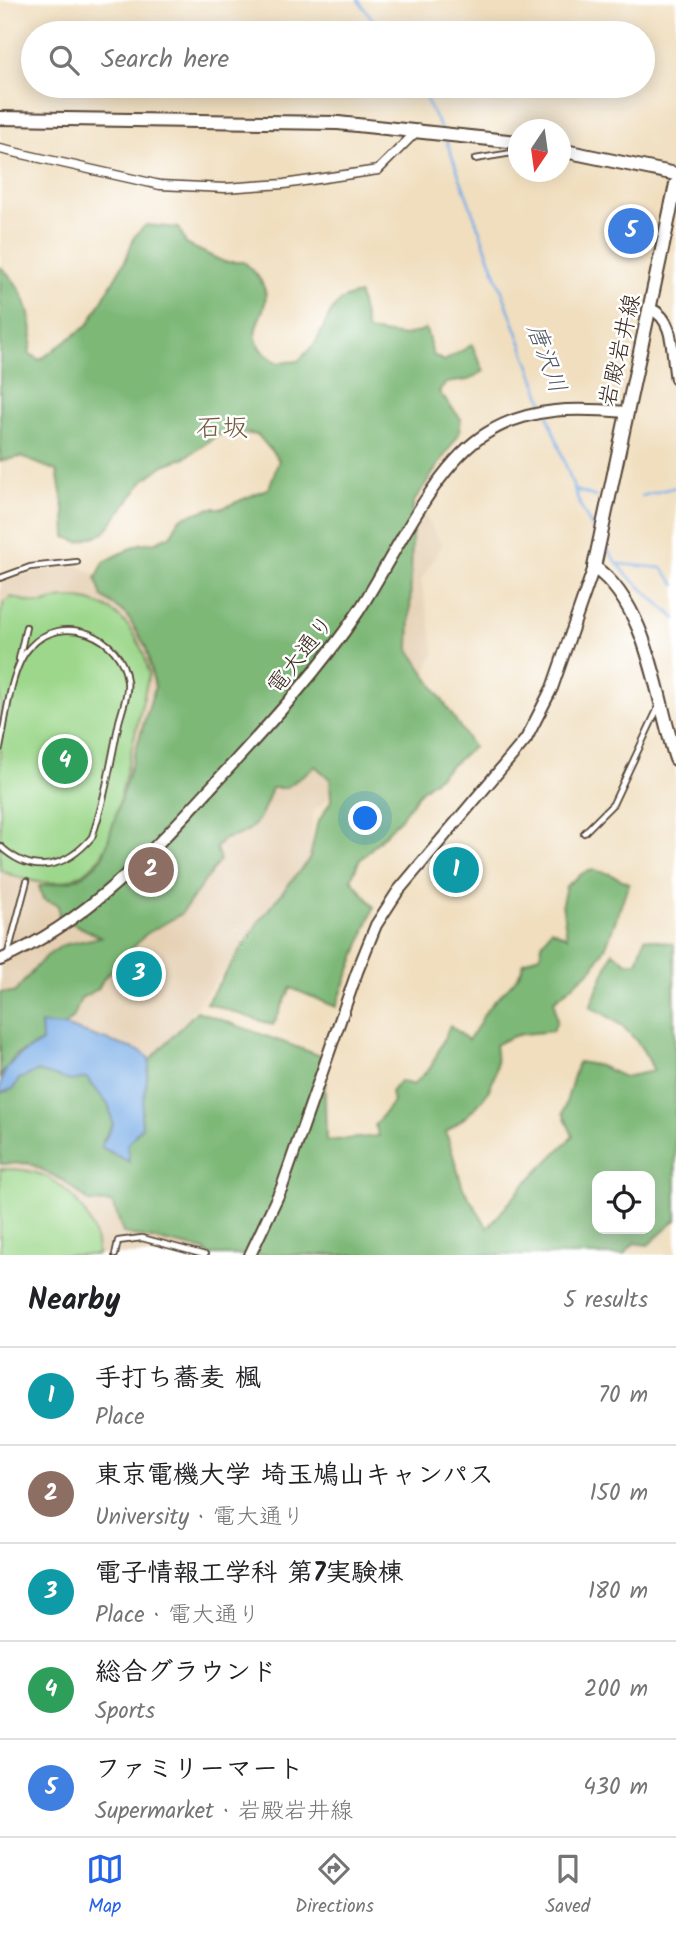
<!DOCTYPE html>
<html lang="en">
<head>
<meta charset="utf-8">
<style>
	:root { --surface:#fff; --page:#f2f2f2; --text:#202124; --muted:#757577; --line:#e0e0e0; --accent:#2563eb }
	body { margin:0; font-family:Kalam,"Klee One",sans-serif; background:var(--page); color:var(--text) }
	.controls { position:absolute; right:21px; bottom:21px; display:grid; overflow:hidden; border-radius:14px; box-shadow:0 4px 18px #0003 }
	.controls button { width:63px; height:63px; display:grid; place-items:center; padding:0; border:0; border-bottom:2px solid var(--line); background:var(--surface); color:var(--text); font:35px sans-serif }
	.compass { position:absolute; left:508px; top:119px; width:63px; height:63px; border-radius:50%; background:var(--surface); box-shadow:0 4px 18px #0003; rotate:193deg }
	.you { position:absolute; left:366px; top:819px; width:24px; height:24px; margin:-18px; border:5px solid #fff; border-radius:50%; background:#1a73e8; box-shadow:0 0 0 10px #1a73e833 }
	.badge { display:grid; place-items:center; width:46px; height:46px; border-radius:50%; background:var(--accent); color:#fff; font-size:23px; font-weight:700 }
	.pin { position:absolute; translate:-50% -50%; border:4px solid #fff; box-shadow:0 2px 7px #0006 }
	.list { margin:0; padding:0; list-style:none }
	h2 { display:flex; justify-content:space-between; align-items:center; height:91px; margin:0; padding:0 28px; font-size:30px }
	h2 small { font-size:23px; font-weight:400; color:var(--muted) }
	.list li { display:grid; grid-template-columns:46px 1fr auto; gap:21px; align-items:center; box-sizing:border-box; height:98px; padding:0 28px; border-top:2px solid var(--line) }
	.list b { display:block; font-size:26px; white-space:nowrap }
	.list p { margin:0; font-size:23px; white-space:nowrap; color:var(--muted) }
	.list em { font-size:23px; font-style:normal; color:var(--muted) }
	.icon { flex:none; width:38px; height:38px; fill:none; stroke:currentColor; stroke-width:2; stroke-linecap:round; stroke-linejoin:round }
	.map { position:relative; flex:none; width:676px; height:1255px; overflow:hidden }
	.search { position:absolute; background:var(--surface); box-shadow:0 4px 18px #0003; left:21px; right:21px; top:21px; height:77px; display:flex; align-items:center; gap:18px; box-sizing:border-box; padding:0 24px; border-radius:38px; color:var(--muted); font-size:26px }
	.sheet { height:581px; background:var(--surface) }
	nav { display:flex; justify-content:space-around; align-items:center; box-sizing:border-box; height:98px; border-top:2px solid var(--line); background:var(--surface); font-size:19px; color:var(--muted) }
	nav a { display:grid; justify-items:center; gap:4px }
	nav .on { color:var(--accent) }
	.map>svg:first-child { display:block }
</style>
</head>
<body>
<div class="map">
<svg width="676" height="1255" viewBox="0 0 676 1255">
	<rect width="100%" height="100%" fill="#fff"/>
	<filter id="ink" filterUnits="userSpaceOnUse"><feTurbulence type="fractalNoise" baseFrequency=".0143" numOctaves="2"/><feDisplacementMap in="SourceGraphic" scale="14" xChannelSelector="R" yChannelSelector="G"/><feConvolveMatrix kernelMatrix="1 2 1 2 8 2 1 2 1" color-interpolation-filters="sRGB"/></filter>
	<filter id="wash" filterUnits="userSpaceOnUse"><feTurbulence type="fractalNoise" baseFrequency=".00686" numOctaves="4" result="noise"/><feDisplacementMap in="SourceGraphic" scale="28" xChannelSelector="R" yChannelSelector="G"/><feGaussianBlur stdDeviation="1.57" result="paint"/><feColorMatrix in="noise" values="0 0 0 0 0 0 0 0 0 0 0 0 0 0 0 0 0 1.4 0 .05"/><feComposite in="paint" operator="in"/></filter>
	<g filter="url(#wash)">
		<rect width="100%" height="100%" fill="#f0debe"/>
		<polygon fill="#e5d0b4" points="415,498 442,545 421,580 435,652 400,729 313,812 310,858 188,1017 312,1066 236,1255 0,1255 0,583 35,571 78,565 157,607"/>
		<g fill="#9cd78b" stroke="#6c8054" stroke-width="2">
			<path d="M11,597C21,599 34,605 44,603C51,602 57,598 65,598C113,598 140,629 149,674L111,837C90,888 46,892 0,870V616L4,602Z"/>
			<path d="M0,1169C9,1169 19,1169 28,1171C65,1178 97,1217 97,1255H0Z"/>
		</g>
		<g fill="#7db877" stroke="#5c714a" stroke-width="2" fill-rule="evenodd">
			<path d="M146,225L179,228L186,244L224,262H244C293,305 241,316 260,348C263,354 273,359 278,363L298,361C304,355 312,348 317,340C329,319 331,298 359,294L367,331L404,336L426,329L433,355L444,361L472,345L484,371L468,380L446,383L439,392L461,419L459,434L413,503L409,649L473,747L421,791L400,819L359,861L351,879L374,907L336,1007L291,988L273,1025L206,1003L260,920L310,858L317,824L331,801L330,779L315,766L286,788H272C260,818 258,833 224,839L216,848L220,860L181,914L146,934L104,978L98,989L81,998L74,1016L64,1026H46L42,1042L16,1055L0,1077V992L14,993L44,958L63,945L101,937L59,917L58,905L43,899L39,886C72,882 81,882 103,857L155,687L146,647L126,614L102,597L96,578L104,562L139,544L156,542L171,535L180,518L211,508H223L269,488L279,460L258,435L235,432L218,435L186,457L164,465L144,480L104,533L79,542L66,537L65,514L57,471L21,457L0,461V267C24,285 38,325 29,353L40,360L88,325L126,259L134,237Z"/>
			<path d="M593,870L610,874L629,883L607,944L593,968L554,1001L557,1021L553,1031C524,1035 522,1030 495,1045C503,1088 477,1109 446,1132L463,1188L488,1228L524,1185L573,1136L563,1113L578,1062L600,1066L624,1077L654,1071C640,1039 622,1021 590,1007L613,952L627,963L637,962L645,938L674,944L676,1220L648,1245L634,1243L624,1255H208L205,1250L123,1233L113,1203L90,1202L64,1181L29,1163L0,1164V1093L12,1089L19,1079L38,1071L87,1078L109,1106L113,1124L103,1140L127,1145L142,1126L141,1115L150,1060L197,1011L324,1057L326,1141L379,1136L375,1125L393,1102L391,1092L400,1081L413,1085L431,1067L450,1025L468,1040C477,1030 480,1021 486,1011C499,993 519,983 524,962L541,954L542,944L551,929L567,937L562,903L566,886L583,873ZM597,1176H650V1229H597Z"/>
		</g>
		<path fill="#7aaee7" stroke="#5a6c82" stroke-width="2" d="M41,1024L64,1026L143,1052L150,1060L141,1115L142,1126L127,1145L129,1162L101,1147L113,1124L109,1106L87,1078L71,1081L38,1071L19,1079L13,1089L0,1093C0,1065 19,1054 42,1042Z"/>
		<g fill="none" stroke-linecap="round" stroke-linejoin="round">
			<g stroke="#7aaee7" stroke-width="2.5">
				<polyline points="358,0 383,33"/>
				<polyline points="419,86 442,131"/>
				<polyline points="446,140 546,410"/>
				<polyline points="548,416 580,505 595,533"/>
				<polyline points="576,490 596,497"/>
				<polyline points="642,496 676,487"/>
				<polyline points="603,544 626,574 676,619"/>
				<polyline points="619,564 662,568 676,585"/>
			</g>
		</g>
	</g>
	<g filter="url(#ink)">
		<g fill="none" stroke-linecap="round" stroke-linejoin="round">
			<defs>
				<g id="service">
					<polyline points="475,159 512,153 518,143"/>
					<polyline points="0,578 30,567 77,562"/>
					<polyline points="19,659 26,627"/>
					<path d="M0,748C6,721 10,667 30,647C62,612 122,635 127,681C129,693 122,710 119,722C111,760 105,800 92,837C65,869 32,876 0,846"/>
					<polyline points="584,833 613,804 659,706"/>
					<polyline points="8,953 27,881"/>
					<polyline points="115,1255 118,1241 142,1238 205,1255"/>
				</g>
				<polyline id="minor" points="0,149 160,185 225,188 284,184 378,170 419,129"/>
				<g id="tertiary">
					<path d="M651,309C676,320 671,355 676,379"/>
					<path d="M0,960C92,920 159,844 226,771C273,720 319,670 358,612C393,559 434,465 487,433C530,406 578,408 626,412"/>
					<polyline points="250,1255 282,1187 357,972 376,925 398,891 526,739 552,688 594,567"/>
				</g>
				<g id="secondary">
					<polyline points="0,118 338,123 518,142"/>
					<polyline points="560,150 676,174"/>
					<path d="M676,184L594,567C649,606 656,698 676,759"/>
				</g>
			</defs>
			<use href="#service" stroke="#564536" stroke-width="8"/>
			<use href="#minor" stroke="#564536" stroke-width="11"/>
			<use href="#tertiary" stroke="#564536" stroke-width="14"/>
			<use href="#secondary" stroke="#564536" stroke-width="16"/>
			<use href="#service" stroke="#fff" stroke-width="4.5"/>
			<use href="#minor" stroke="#fff" stroke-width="8"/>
			<use href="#tertiary" stroke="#fff" stroke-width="10"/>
			<use href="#secondary" stroke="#fff" stroke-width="12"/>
		</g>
	</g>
	<g text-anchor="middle" stroke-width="5" stroke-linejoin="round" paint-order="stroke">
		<g font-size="23" fill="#3b2a1e" stroke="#fff">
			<text transform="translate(619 350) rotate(-77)" y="8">岩殿岩井線</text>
			<text transform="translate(300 654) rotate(-52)" y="8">電大通り</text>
		</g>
		<g font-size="24" font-style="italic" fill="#515864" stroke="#fff">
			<text transform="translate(547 358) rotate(70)" y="8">唐沢川</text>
		</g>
		<g font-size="26" fill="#78593d" stroke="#fff">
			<text x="222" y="436">石坂</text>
		</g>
	</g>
</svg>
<div class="controls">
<button><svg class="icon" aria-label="locate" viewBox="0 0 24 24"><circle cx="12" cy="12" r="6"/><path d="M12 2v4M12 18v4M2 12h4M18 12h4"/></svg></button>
</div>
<svg class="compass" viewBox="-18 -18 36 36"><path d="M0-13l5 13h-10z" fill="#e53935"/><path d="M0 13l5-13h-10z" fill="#757577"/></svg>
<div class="you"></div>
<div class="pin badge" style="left:456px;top:870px;background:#0f9aa8">1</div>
<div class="pin badge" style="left:151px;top:870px;background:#8d6e63">2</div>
<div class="pin badge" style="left:139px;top:974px;background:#0f9aa8">3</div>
<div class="pin badge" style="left:65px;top:761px;background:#2e9e5b">4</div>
<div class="pin badge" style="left:631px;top:231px;background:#3f7fe0">5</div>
<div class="search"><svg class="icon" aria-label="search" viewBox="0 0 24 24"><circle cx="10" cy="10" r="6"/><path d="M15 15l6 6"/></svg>Search here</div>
</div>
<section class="sheet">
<h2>Nearby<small>5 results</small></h2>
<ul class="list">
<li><span class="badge" style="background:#0f9aa8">1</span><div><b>手打ち蕎麦 楓</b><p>Place</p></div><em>70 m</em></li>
<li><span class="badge" style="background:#8d6e63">2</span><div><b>東京電機大学 埼玉鳩山キャンパス</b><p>University · 電大通り</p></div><em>150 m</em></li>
<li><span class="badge" style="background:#0f9aa8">3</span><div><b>電子情報工学科 第7実験棟</b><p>Place · 電大通り</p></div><em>180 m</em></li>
<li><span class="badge" style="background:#2e9e5b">4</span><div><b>総合グラウンド</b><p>Sports</p></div><em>200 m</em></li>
<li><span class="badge" style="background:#3f7fe0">5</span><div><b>ファミリーマート</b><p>Supermarket · 岩殿岩井線</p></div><em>430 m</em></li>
</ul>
</section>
<nav>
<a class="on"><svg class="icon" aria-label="map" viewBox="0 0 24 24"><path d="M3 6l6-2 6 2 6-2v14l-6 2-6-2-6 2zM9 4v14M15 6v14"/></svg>Map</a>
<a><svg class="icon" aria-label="directions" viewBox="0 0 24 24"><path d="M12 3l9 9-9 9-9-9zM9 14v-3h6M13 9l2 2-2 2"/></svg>Directions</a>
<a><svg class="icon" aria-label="saved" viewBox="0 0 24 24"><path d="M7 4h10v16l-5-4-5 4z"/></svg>Saved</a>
</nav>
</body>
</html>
